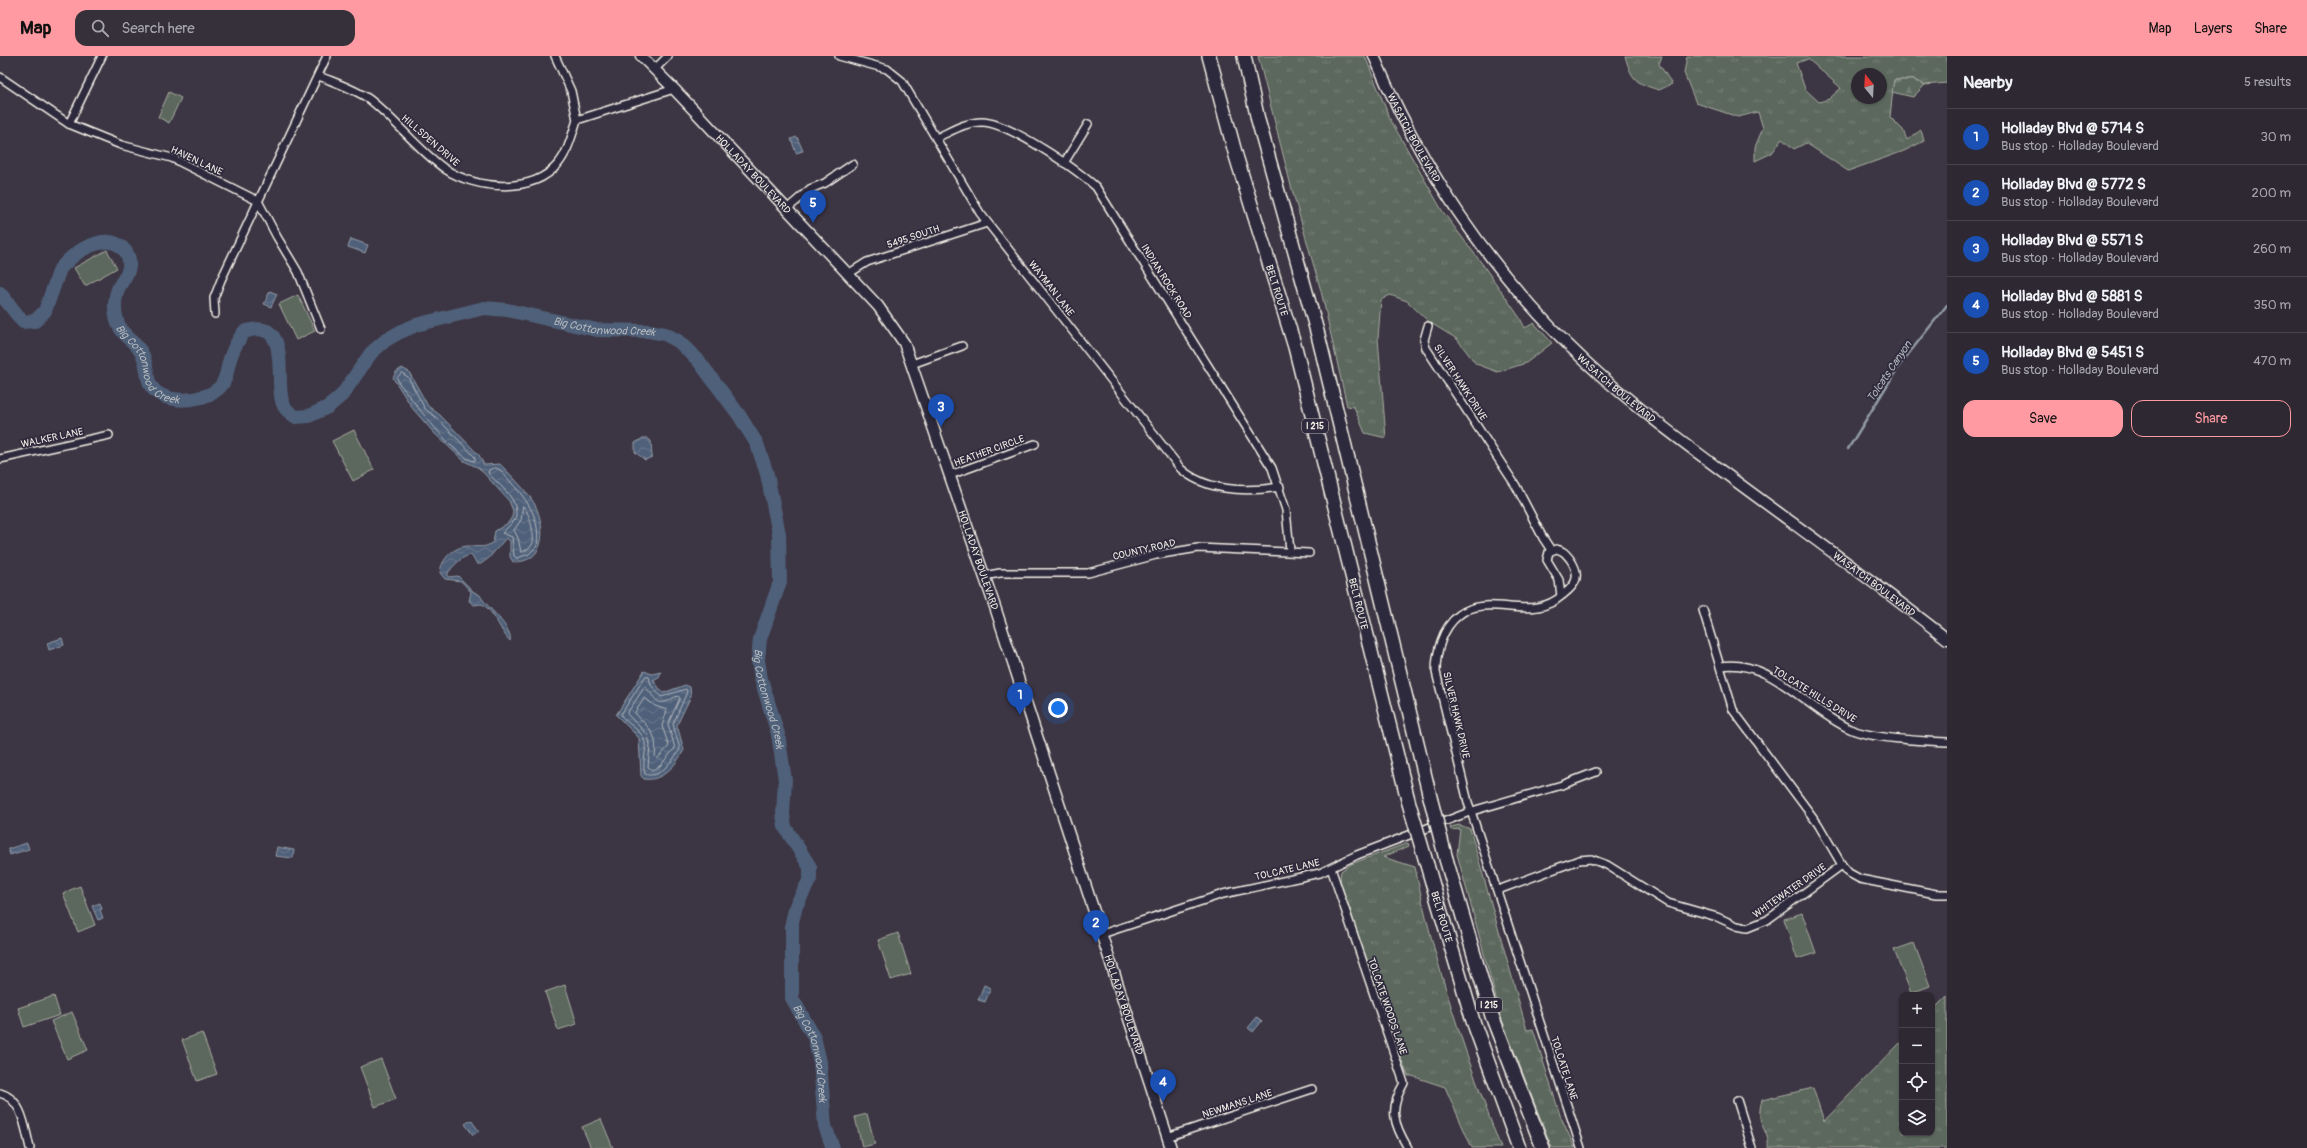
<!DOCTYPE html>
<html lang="en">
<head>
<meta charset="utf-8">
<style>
	:root { --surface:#2d2832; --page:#35303a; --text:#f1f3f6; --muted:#a7a6ac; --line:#48444d; --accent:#ff9aa2 }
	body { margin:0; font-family:Pangolin,sans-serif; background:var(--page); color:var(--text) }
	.controls { position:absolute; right:12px; bottom:12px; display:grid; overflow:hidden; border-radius:8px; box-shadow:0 1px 3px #0004 }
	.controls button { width:36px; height:36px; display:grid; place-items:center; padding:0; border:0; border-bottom:1px solid var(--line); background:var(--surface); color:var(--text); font:20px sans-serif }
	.compass { position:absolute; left:1851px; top:12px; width:36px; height:36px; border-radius:50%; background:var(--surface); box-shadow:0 1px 3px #0004; rotate:342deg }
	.you { position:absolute; left:1058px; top:652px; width:14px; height:14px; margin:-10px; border:3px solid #fff; border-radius:50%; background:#1a73e8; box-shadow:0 0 0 6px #1a73e833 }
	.badge { display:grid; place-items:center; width:26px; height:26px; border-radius:50%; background:var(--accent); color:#fff; font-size:13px; font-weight:700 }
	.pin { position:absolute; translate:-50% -33px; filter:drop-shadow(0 1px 2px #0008) }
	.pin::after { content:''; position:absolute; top:21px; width:14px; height:12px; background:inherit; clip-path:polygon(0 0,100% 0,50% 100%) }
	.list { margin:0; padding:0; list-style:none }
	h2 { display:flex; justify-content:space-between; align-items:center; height:52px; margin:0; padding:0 16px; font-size:17px }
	h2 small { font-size:13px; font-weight:400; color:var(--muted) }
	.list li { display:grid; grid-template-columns:26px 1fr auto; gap:12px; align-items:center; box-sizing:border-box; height:56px; padding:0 16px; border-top:1px solid var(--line) }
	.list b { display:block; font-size:15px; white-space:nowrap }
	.list p { margin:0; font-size:13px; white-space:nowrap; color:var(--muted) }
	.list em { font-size:13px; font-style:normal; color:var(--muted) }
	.actions { display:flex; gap:8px; padding:12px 16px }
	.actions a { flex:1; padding:9px 0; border:1px solid var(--accent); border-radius:12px; text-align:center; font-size:14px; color:var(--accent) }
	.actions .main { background:var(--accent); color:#111 }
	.icon { flex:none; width:22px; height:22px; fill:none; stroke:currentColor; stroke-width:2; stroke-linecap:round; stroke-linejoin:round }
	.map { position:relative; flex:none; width:1947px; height:1092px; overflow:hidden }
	header { display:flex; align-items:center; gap:24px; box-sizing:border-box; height:56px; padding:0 20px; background:var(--accent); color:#111 }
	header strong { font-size:19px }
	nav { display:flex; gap:22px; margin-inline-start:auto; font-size:14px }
	.search { width:280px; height:36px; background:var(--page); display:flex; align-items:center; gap:10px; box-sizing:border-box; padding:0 14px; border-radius:12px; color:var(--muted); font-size:15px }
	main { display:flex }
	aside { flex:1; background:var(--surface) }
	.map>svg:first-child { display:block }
</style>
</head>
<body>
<header>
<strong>Map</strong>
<div class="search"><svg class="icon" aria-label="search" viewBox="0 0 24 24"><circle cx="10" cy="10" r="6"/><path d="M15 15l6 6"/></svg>Search here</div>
<nav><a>Map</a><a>Layers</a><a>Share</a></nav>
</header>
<main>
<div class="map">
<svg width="1947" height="1092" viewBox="0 0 1947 1092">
	<defs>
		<pattern id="grass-tufts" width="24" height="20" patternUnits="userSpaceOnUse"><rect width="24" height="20" fill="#5c685d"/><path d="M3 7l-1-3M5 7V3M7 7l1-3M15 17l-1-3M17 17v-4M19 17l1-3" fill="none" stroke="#747e74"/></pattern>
		<pattern id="forest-firs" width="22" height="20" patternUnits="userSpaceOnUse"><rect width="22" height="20" fill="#5c685d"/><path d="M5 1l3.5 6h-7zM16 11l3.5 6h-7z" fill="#747e74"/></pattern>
		<pattern id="water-waves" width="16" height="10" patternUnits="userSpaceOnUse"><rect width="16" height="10" fill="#50617a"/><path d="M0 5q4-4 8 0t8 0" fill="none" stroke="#6a788d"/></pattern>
	</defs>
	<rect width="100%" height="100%" fill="#3c3543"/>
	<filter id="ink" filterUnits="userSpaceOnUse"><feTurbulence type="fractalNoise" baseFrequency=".025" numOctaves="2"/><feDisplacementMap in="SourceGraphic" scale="8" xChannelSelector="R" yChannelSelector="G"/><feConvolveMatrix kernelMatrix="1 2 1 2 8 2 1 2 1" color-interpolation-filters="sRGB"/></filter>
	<g filter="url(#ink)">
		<g fill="url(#grass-tufts)" stroke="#a8aca2" fill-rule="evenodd">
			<polygon points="1258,0 1365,0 1390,63 1443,156 1483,209 1520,262 1525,272 1534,267 1552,287 1526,307 1498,316 1476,308 1457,283 1429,266 1407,245 1390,239 1381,244 1378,282 1386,382 1365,377 1354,351 1347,350 1321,235 1291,130"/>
			<path d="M1625,0H1662L1659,8L1672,28L1659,34C1635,27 1632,24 1625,0Z"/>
			<path d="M1687,0H1947V27L1925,29L1914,24H1894L1890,61L1903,74L1907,84L1921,74L1924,85L1904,95L1848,115L1806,87L1794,93L1782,83L1772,97L1755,105V91L1763,72L1758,56L1738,61L1696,47L1684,17ZM1808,3L1841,32L1829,43L1819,46L1805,33L1796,7ZM1857,18H1881V42H1857Z"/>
			<polygon points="1460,769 1470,773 1527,974 1533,973 1560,1059 1575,1092 1552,1092 1502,964 1457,798 1460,773 1451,774 1450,771"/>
			<path d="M1408,787L1409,790L1383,801L1415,811C1434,907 1466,1000 1501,1092H1472L1445,1031L1412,1020H1408C1386,967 1366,912 1351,856C1348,845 1337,827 1341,815L1351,808Z"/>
			<path d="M1947,940V1092H1768C1770,1072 1754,1071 1762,1044L1813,1032L1824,1065L1902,985V1077H1932V955Z"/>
		</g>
		<polygon fill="url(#forest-firs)" stroke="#a8aca2" points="1894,24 1914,24 1925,29 1913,41 1892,36"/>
		<g fill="#5c685d" stroke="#a8aca2">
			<polygon points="169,36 181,42 169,67 158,61"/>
			<polygon points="107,194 117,212 85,230 74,212"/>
			<polygon points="298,239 315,275 296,284 279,248"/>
			<polygon points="354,374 374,414 353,425 332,385"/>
			<polygon points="80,830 95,869 78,876 63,837"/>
			<polygon points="1802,857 1816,897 1797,903 1784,863"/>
			<polygon points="898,877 911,918 891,924 878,884"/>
			<polygon points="1914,887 1930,930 1911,937 1894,894"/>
			<polygon points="565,929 577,968 558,974 545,936"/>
			<polygon points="54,940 60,959 24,971 18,952"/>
			<polygon points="72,956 88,994 67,1003 51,965"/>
			<polygon points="202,977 217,1018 197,1025 182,984"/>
			<polygon points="381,1003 396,1043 375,1051 360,1011"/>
			<polygon points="867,1058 875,1088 862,1091 855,1061"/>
			<polygon points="601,1063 613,1092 591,1092 582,1071"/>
		</g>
		<g fill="url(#water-waves)" stroke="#929ba6">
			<polygon points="797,81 803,95 796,97 791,83"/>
			<polygon points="351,183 368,189 365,197 348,191"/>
			<polygon points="270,235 277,238 271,251 264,248"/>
			<path d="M402,312L409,316L428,350L440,359L479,399L484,409L500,408C509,417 532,440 536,451C546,473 546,507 513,506L510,501V485L506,482L489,502L481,508H477L471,499C462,500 453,510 448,517V521L458,520L474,536L480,539C485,550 514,572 510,585C499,574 496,557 482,548L474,549L469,545L471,536L461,525L445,523L440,517C441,503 454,490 469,490C479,490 485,493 493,486L495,475L508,467L512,461L513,455L509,445L479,412L464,405L434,377L413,353L393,322L396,316Z"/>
			<polygon points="643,382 647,382 651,385 652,401 645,404 635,396 635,387"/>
			<polygon points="62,582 64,589 49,594 47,587"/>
			<path d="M644,615L652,618L661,616L659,621L653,624L663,637L685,629L690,631L691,640L677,669L684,694C676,709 662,726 644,723L641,720L639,682L616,659Z"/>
			<polygon points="27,787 29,793 10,799 8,793"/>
			<polygon points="277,791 294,794 293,802 275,800"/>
			<polygon points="100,847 102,853 100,854 103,862 98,864 92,850"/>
			<polygon points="984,929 991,932 985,946 978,944"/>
			<polygon points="1257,961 1262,965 1253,976 1248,972"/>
			<polygon points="471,1064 479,1075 473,1079 465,1068"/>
		</g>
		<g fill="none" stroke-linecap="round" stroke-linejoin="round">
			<g stroke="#b2b7bc" stroke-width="1">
				<path d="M402,317L408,321L425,353L437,362L475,401V405C457,405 411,342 399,327L397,322Z"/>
				<path d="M496,412L500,414C520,437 542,456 537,490L529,498L517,502L514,500L512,481L502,477L515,464C521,444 500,430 488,417L489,414Z"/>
				<path d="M523,450C529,454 536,482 532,489C529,493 525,495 521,496L518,482L514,474L521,464Z"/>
				<path d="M646,620L649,621L651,629L661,641L686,633L687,636L673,668L680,693C673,704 659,724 645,718C641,706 649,692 643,681C638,672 626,667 621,659Z"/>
				<path d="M645,631C652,635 654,649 665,646C670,645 673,641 678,640L680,642L668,668L675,692L660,710L652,714L648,711L650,689L648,679L627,658Z"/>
				<path d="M645,642L655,650L667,654L662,670L669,690L657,703L655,701C658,677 650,674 635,657Z"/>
			</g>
			<polyline stroke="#929ba6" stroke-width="2.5" points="1848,393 1899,310 1947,249"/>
			<path stroke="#50617a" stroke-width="14" id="s1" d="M0,237L23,266L35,265L45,255L60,213C71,200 86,189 103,186C118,184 131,195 129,211C128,219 121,226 118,233C115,240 114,252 116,260C118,277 133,283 141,296C149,308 145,320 151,330C163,350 206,346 220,331C227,324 227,312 230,303C233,293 238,284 244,276C292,260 275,321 282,345C284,353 290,357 296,361L309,360L328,351L342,339L371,297L386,284L400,276L416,269L484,252L507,254L597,274L649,275L665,278L678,285L698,304L739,359L757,388L767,418L779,478L780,526L760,583L758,604L761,623L778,678L785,724L783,758L785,771L810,811V823L796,850L792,866V942L814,981L820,1006L825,1070L833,1092"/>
			<defs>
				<g id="street">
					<polyline points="555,0 571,35 577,64"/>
					<path d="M839,0L887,13L902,25L980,157L1181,413C1207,436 1247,436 1280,431"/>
					<polyline points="655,13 668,0"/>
					<path d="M319,20C336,27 355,33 369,43C396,64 417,93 445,113C475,133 532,139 558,108C568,96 572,79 577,64L674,33"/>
					<polyline points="0,21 69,68 121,89 172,102 258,145 277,181 298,216 321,273"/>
					<polyline points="69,68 102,0"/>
					<path d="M936,82C950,76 965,66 982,66C1008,66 1076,113 1096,131L1272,412L1286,454L1290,495"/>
					<polyline points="1064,107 1088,68"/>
					<polyline points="787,153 810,133 825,127 853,108"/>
					<polyline points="848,218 867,206 987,167"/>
					<polyline points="215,258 214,242 221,224 327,0"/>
					<polyline points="1428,270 1424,284 1426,292 1516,430 1543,482 1551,494"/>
					<polyline points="912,308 962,290"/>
					<polyline points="0,403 109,379"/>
					<polyline points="950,419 1035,388"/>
					<polyline points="984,520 1000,517 1088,517 1156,499 1198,492 1309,497"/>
					<path d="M1561,540L1559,524L1547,504L1549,496L1556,493C1563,494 1566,498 1570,503C1584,523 1573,532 1556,544C1525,564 1487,537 1459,559C1442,572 1436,596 1436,616L1468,746L1581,1092"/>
					<polyline points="1703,554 1733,654 1818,768 1842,809 1849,817 1860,823 1936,838 1947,838"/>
					<path d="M1721,610C1771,602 1808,655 1850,673C1873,683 1922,685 1947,686"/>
					<path d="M1331,812L1404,1027C1389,1053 1393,1067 1408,1092"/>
					<polyline points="1498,834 1579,804 1591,803 1607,809 1668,847 1717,861 1737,870 1747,872 1767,864 1842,809"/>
					<polyline points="1102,878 1223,838 1320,817 1357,799 1472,755 1562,729 1596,716"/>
					<path d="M0,1037C23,1043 25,1073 30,1092"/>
					<polyline points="1737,1044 1752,1092"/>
					<polyline points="1167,1081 1312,1033"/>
				</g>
				<g id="secondary">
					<path id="s2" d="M641,0L674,33L878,250L904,287L995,551L1171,1092"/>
					<path id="s3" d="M1374,0C1423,116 1494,220 1586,306C1630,347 1679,383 1726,418C1800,473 1875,526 1947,583"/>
				</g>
				<g id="highway">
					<path id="s4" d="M1209,0L1236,100L1295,291L1408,744"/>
					<polyline points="1244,0 1258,64 1318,279 1429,737"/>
					<polyline points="1446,803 1492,960 1543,1092"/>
					<path id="s5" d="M1427,809L1473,965L1519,1092"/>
				</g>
			</defs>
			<use href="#street" stroke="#f4f1e8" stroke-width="10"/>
			<use href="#secondary" stroke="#f4f1e8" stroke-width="13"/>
			<use href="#highway" stroke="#f4f1e8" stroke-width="16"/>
			<use href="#street" stroke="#2f2a3d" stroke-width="7"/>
			<use href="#secondary" stroke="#2f2a3d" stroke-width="10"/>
			<use href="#highway" stroke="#2f2a3d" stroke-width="13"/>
			<defs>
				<g id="highway-bridge">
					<polyline points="1429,737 1446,803"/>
					<polyline points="1408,744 1427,809"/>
				</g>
			</defs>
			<use href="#highway-bridge" stroke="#f4f1e8" stroke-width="16" stroke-linecap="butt"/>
			<use href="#highway-bridge" stroke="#2f2a3d" stroke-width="13"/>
		</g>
	</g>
	<g text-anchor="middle" stroke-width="3.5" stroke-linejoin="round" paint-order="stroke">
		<g fill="#2f2a3d" stroke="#b9b5b5" stroke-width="1">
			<rect x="1302" y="363" width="26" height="14" rx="3"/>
			<rect x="1476" y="942" width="26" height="14" rx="3"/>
		</g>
		<g font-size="9" font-weight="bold" fill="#f4f1e8">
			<text x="1315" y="373">I 215</text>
			<text x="1489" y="952">I 215</text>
		</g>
		<g font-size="10" fill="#f4f1e8" stroke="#2f2a3d">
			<text dy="4" stroke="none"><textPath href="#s3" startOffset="91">WASATCH BOULEVARD</textPath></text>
			<text transform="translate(431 84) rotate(41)" y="4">HILLSDEN DRIVE</text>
			<text transform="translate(197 104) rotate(25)" y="4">HAVEN LANE</text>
			<text dy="4" stroke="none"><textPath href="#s2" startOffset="163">HOLLADAY BOULEVARD</textPath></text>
			<text transform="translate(913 180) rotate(-18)" y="4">5495 SOUTH</text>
			<text transform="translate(1167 225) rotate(58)" y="4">INDIAN ROCK ROAD</text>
			<text transform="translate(1052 232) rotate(52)" y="4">WAYMAN LANE</text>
			<text dy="4" stroke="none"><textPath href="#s4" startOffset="244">BELT ROUTE</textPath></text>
			<text transform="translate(1461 326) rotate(57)" y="4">SILVER HAWK DRIVE</text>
			<text dy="4" stroke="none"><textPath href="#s3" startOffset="415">WASATCH BOULEVARD</textPath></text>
			<text transform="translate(52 381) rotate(-12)" y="4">WALKER LANE</text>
			<text transform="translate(989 394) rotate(-20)" y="4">HEATHER CIRCLE</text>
			<text transform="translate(1144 493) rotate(-13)" y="4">COUNTY ROAD</text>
			<text dy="4" stroke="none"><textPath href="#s2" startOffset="619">HOLLADAY BOULEVARD</textPath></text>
			<text dy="4" stroke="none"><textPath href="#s3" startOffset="739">WASATCH BOULEVARD</textPath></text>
			<text dy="4" stroke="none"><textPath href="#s4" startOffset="568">BELT ROUTE</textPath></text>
			<text transform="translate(1815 638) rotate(32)" y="4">TOLCATE HILLS DRIVE</text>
			<text transform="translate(1457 659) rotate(77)" y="4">SILVER HAWK DRIVE</text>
			<text transform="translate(1287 813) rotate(-13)" y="4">TOLCATE LANE</text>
			<text transform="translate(1789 834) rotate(-35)" y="4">WHITEWATER DRIVE</text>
			<text dy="4" stroke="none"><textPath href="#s5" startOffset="54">BELT ROUTE</textPath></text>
			<text dy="4" stroke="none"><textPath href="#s2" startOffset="1087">HOLLADAY BOULEVARD</textPath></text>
			<text transform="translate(1388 950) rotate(71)" y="4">TOLCATE WOODS LANE</text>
			<text transform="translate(1565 1012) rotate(72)" y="4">TOLCATE LANE</text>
			<text transform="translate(1237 1047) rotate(-18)" y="4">NEWMANS LANE</text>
		</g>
		<g font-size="11" font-style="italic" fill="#b2b7bc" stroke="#2f2a3d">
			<text dy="4" stroke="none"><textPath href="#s1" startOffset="939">Big Cottonwood Creek</textPath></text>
			<text dy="4" stroke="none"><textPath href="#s1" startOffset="315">Big Cottonwood Creek</textPath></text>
			<text transform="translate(1889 315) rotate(-56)" y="4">Tolcats Canyon</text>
			<text dy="4" stroke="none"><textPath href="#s1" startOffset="1408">Big Cottonwood Creek</textPath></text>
			<text dy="4" stroke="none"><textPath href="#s1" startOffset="1780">Big Cottonwood Creek</textPath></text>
		</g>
	</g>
</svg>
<div class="controls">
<button>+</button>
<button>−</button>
<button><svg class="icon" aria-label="locate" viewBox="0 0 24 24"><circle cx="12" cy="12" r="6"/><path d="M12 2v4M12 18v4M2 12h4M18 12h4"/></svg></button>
<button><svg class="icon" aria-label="layers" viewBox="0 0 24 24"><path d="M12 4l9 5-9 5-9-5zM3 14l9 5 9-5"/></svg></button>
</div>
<svg class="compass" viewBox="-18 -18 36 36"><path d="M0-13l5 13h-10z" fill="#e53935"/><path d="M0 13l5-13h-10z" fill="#a7a6ac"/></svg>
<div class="you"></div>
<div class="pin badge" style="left:1020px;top:659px;background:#1a4fb4">1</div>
<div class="pin badge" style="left:1096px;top:887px;background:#1a4fb4">2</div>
<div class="pin badge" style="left:941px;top:371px;background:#1a4fb4">3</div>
<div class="pin badge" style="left:1163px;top:1046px;background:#1a4fb4">4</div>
<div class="pin badge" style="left:813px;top:167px;background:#1a4fb4">5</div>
</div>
<aside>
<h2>Nearby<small>5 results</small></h2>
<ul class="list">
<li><span class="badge" style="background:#1a4fb4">1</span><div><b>Holladay Blvd @ 5714 S</b><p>Bus stop · Holladay Boulevard</p></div><em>30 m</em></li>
<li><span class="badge" style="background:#1a4fb4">2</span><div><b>Holladay Blvd @ 5772 S</b><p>Bus stop · Holladay Boulevard</p></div><em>200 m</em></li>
<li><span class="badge" style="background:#1a4fb4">3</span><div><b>Holladay Blvd @ 5571 S</b><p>Bus stop · Holladay Boulevard</p></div><em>260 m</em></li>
<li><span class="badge" style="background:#1a4fb4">4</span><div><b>Holladay Blvd @ 5881 S</b><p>Bus stop · Holladay Boulevard</p></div><em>350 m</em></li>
<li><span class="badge" style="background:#1a4fb4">5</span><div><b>Holladay Blvd @ 5451 S</b><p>Bus stop · Holladay Boulevard</p></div><em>470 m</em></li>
</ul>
<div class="actions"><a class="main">Save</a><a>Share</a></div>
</aside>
</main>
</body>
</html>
